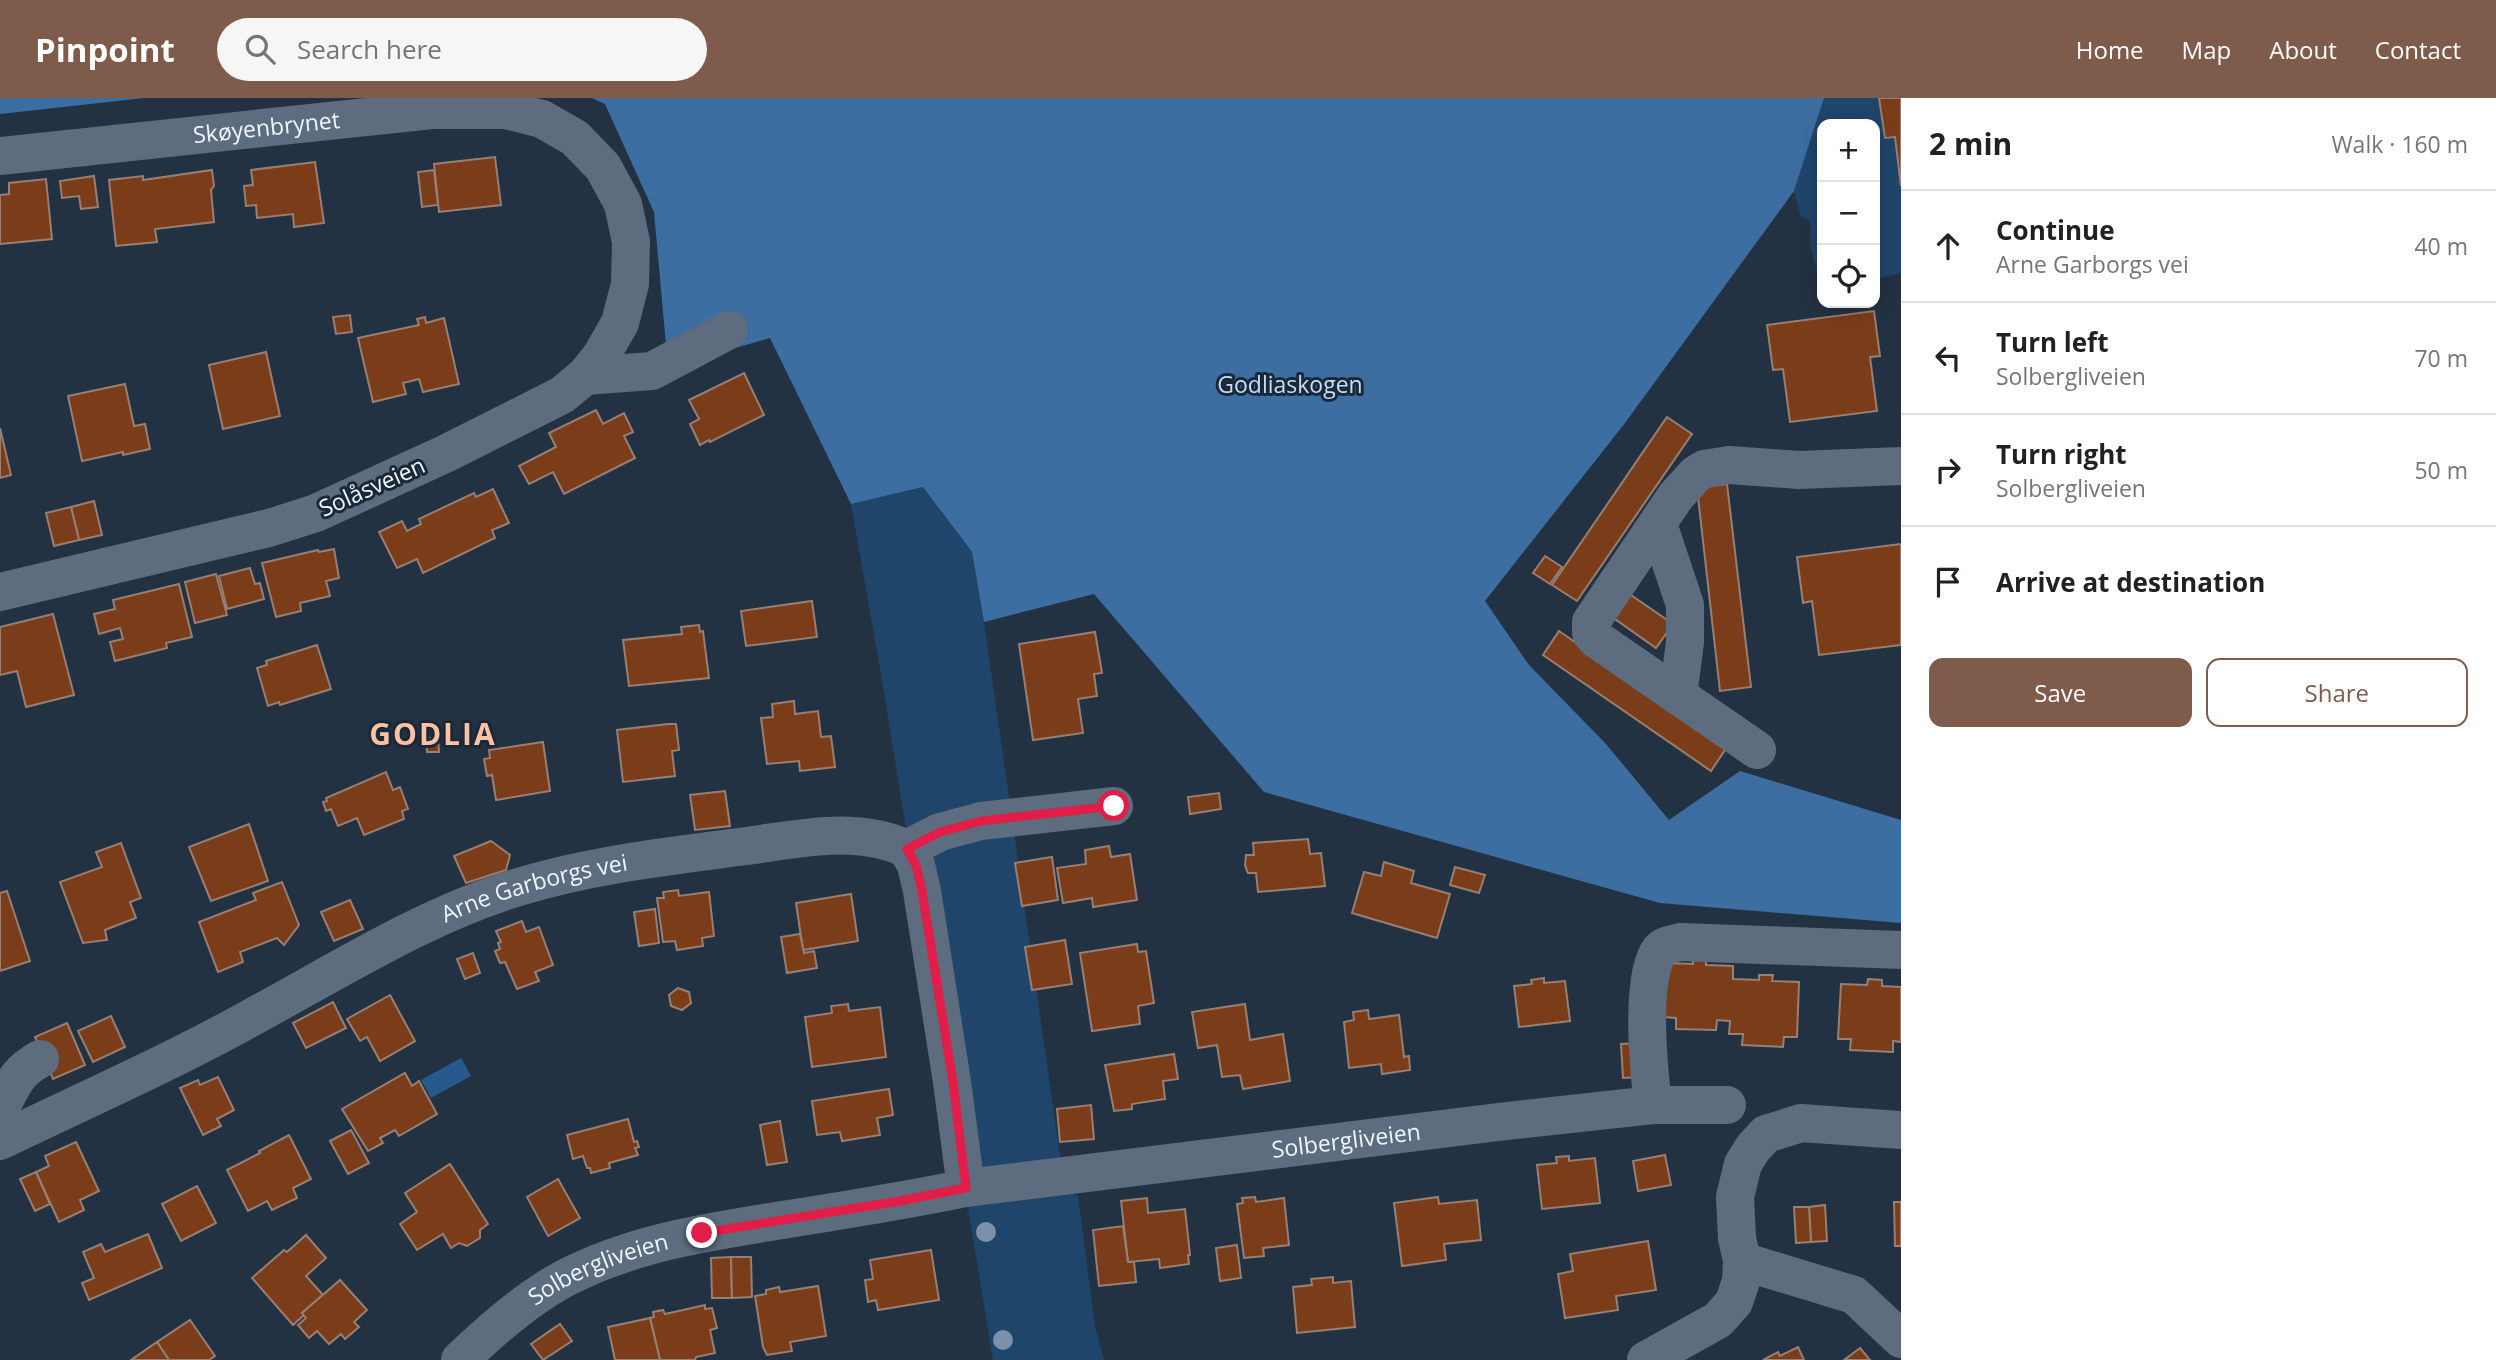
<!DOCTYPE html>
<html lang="en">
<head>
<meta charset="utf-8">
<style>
	:root { --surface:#fff; --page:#f6f6f6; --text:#202124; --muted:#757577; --line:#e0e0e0; --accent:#7e5b4b }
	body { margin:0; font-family:"Open Sans",sans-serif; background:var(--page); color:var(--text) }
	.controls { position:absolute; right:21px; top:21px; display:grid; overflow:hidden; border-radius:14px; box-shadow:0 4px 18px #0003 }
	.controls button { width:63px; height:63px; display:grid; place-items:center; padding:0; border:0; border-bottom:2px solid var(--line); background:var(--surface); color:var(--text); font:35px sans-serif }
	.stop { position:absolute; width:21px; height:21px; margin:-16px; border:5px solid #e11d48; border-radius:50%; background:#fff }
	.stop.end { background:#e11d48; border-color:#fff; box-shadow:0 2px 7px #0008 }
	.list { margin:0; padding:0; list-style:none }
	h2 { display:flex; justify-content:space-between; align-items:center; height:91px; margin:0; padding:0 28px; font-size:30px }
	h2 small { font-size:23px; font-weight:400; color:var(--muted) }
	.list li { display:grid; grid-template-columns:46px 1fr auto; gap:21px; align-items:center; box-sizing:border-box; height:112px; padding:0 28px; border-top:2px solid var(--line) }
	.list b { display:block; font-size:26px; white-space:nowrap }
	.list p { margin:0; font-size:23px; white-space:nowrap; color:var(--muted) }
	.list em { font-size:23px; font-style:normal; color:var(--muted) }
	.actions { display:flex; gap:14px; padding:21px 28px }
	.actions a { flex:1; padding:16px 0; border:2px solid var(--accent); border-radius:14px; text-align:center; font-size:24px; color:var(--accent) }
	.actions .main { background:var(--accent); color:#fff }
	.icon { flex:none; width:38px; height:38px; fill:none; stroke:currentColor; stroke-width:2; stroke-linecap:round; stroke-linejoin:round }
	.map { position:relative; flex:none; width:1901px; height:1262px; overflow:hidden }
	header { display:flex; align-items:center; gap:42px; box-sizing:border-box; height:98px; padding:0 35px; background:var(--accent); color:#fff }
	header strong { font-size:33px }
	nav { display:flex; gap:38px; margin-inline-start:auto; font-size:24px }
	.search { width:490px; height:63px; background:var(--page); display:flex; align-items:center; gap:18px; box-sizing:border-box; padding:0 24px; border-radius:38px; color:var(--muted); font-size:26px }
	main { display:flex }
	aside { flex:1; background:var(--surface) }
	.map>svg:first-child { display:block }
</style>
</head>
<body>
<header>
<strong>Pinpoint</strong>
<div class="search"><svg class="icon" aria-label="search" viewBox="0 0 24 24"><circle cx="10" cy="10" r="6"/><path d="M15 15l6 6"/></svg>Search here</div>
<nav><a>Home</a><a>Map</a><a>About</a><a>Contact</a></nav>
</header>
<main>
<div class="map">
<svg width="1901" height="1262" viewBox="0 0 1901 1262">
	<rect width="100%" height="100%" fill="#233242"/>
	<g fill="#1f456b">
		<polygon points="1824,0 1879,0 1885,40 1895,39 1901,88 1901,175 1875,181 1875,26 1822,26 1822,193 1810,147 1811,124 1801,118 1794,93"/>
		<polygon points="923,389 972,454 984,524 1065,1093 1078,1098 1095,1228 1104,1262 993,1262 879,565 851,406"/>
	</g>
	<g fill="#3c6ea2">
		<polygon points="0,0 144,0 0,16"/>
		<polygon points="592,0 1824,0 1794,93 1625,325 1485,503 1529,567 1606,646 1669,722 1740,673 1901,722 1901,825 1660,805 1264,694 1094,496 984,524 972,454 923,389 851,406 770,240 668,269 654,114 605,6"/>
	</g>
	<polygon fill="#28598c" points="461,960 471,978 431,1000 421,982"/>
	<g fill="#7b3d19" stroke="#977f73" stroke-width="2">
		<polygon points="1879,0 1901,0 1901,88 1895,39 1885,40"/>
		<polygon points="495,59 501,107 439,114 434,66"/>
		<polygon points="315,64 324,125 294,129 293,116 257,120 256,107 246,108 244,88 253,87 251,72"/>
		<polygon points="212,72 214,88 211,92 214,124 155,131 157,144 116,148 109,82 143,78 143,82"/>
		<polygon points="434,72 438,107 422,109 418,74"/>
		<polygon points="94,78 98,109 81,111 79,98 62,100 60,83"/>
		<polygon points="46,81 52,141 0,146 0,97 9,96 9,85"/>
		<polygon points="1874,213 1880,258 1870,259 1877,313 1790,324 1783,271 1773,272 1767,227"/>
		<polygon points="350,217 352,234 336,236 333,219"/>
		<polygon points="425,219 426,225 444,220 459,286 423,294 419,281 403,285 406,296 373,304 358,240 419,227 417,221"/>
		<polygon points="266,254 280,318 223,331 209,267"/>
		<polygon points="744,275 764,317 710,344 709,342 700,347 690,326 699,321 689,302"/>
		<polygon points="125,286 134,328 145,326 150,351 123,357 123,354 82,363 68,298"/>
		<polygon points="596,312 603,326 624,315 633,334 624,338 635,360 564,396 553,374 529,386 519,368 556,349 549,335"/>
		<polygon points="1667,319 1692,336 1577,503 1552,487"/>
		<polygon points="0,330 11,377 0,380"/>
		<polygon points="1727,386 1751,589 1720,593 1697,390"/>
		<polygon points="493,391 509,425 492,432 495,440 423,475 417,461 397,470 379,434 402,423 407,433 421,426 419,421 474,395 476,399"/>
		<polygon points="94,403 102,437 79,442 71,409"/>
		<polygon points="71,409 79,442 54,448 46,415"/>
		<polygon points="1901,446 1901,547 1819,557 1812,503 1803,505 1797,459"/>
		<polygon points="334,451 339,480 326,483 330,498 300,505 301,513 276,519 262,465 318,452 319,454"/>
		<polygon points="1545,458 1562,469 1550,486 1533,475"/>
		<polygon points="250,470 255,486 260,485 264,501 227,511 219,478"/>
		<polygon points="216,476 227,517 195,525 185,484"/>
		<polygon points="179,486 192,539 166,545 167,550 115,563 110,544 123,541 120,530 99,536 94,516 115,511 113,502"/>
		<polygon points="1628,495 1673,526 1656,550 1612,519"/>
		<polygon points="812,503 817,539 746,548 741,513"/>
		<polygon points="53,516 74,597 26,609 17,573 0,577 0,529"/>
		<polygon points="699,527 700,534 703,533 709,580 629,588 623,542 682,536 681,529"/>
		<polygon points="1559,533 1727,649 1711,673 1543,557"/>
		<polygon points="1095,534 1102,575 1094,576 1097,598 1078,601 1083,635 1033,642 1019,546"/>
		<polygon points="317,547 331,591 280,607 279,604 268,608 257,570 267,567 266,563"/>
		<polygon points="794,603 795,616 818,613 821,639 831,638 835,669 800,673 799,663 767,666 761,620 773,619 772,606"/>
		<polygon points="668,626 676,626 679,652 672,653 675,678 623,684 617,632"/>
		<polygon points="426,640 438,640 439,654 427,654"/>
		<polygon points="543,644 550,693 496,702 492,677 487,678 484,661 490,660 489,652"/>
		<polygon points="386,674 393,692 400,689 408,711 402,713 404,721 364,737 357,720 338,728 331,711 326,713 323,704 327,703 326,700"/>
		<polygon points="725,693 730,728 695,732 690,697"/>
		<polygon points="1219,695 1221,711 1190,716 1188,699"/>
		<polygon points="249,726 268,783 211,803 189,749"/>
		<polygon points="1308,741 1310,756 1321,755 1325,788 1258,794 1256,775 1248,775 1245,767 1246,757 1254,757 1253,745"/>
		<polygon points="491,743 510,757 506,772 466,785 454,758"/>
		<polygon points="121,745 141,800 130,804 136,820 105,832 107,842 83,845 60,784 102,769 96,754"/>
		<polygon points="1109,748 1111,759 1130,756 1137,802 1093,809 1092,800 1063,805 1057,770 1086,766 1085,752"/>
		<polygon points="1052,759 1058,802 1022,808 1015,765"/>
		<polygon points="1384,764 1414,773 1411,785 1450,796 1437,840 1352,815 1364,774 1381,778"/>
		<polygon points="1455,769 1485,777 1479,795 1450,787"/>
		<polygon points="282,784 299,827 284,847 277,840 240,854 243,864 218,874 199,824 256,802 253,795"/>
		<polygon points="678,792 679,798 709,794 714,838 702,840 703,848 677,852 675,843 663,844 657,800 664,800 663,794"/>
		<polygon points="7,793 30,863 0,873 0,795"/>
		<polygon points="851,796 858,843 803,852 796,805"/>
		<polygon points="350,802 363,831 334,843 321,814"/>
		<polygon points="655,811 659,845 639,848 634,814"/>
		<polygon points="522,823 526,834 539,829 553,867 535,874 539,883 517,891 505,864 500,865 495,853 500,851 498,845 501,844 496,833"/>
		<polygon points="800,836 804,855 814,853 817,870 787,875 781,839"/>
		<polygon points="1065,842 1072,886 1032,892 1025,849"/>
		<polygon points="1137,846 1138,854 1146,853 1154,905 1138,908 1140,926 1092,933 1080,855"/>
		<polygon points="473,855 480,875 465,881 457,861"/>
		<polygon points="1693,861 1706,861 1706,867 1733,868 1733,881 1759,882 1759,877 1773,877 1772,883 1799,884 1797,939 1784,939 1783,949 1742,947 1743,936 1729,936 1730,923 1717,922 1716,932 1676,931 1676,920 1664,919 1666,865 1693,866"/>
		<polygon points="1544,880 1544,885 1565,883 1570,923 1519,929 1514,888 1532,886 1531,882"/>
		<polygon points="1868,881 1882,882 1882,888 1901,889 1901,944 1893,943 1893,954 1850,952 1851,941 1838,941 1841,886 1867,887"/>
		<polygon points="678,890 689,894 691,905 682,912 671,908 669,897"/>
		<polygon points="390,897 415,943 380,963 367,939 360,943 347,921"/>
		<polygon points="333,904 346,930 306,950 293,925"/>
		<polygon points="848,906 849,913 880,909 886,959 812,969 805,919 832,915 831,908"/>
		<polygon points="1245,906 1250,942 1283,936 1290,983 1243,991 1240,977 1222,979 1217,947 1198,950 1192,914"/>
		<polygon points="1368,912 1369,921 1399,917 1404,959 1409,958 1410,972 1382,976 1381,966 1349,970 1344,924 1354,922 1353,914"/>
		<polygon points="111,918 125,949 93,964 78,933"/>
		<polygon points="67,925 85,967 53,981 35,939"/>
		<polygon points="1640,945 1642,979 1623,980 1621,946"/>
		<polygon points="1174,956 1178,981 1163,983 1165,1001 1132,1006 1132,1011 1114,1013 1105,967"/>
		<polygon points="405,975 412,988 419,983 437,1016 399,1038 395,1032 380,1040 383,1045 368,1053 342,1011"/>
		<polygon points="218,979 234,1012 217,1021 221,1028 203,1037 180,990 198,982 200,987"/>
		<polygon points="889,991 893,1017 877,1020 880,1037 842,1043 840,1034 817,1037 812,1003"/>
		<polygon points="1091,1007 1094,1041 1060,1044 1057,1011"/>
		<polygon points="628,1021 634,1044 637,1043 639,1049 635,1050 638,1057 609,1065 610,1070 591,1075 590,1070 587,1070 583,1058 573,1061 567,1037"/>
		<polygon points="780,1023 787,1064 767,1067 760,1027"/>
		<polygon points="351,1032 369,1065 348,1076 330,1043"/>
		<polygon points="289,1037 311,1081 293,1090 297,1100 272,1112 267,1103 248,1113 227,1072 260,1055 259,1053"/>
		<polygon points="76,1044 99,1093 80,1102 84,1112 59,1124 36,1074 49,1068 45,1058"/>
		<polygon points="1665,1057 1671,1087 1638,1093 1633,1063"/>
		<polygon points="1569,1058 1569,1063 1595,1060 1600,1105 1542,1111 1537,1067 1557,1065 1556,1059"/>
		<polygon points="450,1066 488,1126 480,1132 480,1140 467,1148 459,1145 451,1150 443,1136 417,1152 400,1126 417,1114 405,1095"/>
		<polygon points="36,1074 50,1106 35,1113 20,1081"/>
		<polygon points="558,1081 580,1120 548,1138 527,1099"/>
		<polygon points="197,1088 216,1125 181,1143 162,1106"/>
		<polygon points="1255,1099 1256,1104 1284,1100 1289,1147 1263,1150 1264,1158 1244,1160 1237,1106 1243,1105 1242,1100"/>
		<polygon points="1438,1099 1439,1106 1477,1102 1481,1142 1444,1146 1446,1162 1402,1168 1394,1105"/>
		<polygon points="1147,1100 1148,1115 1185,1111 1190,1157 1188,1157 1189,1166 1160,1170 1159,1161 1128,1164 1121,1103"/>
		<polygon points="1894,1104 1901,1104 1901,1148 1895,1148"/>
		<polygon points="1825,1107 1827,1143 1811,1144 1809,1109"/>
		<polygon points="1794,1109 1809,1109 1811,1144 1796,1145"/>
		<polygon points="1123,1128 1128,1164 1134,1164 1136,1184 1099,1188 1093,1132"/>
		<polygon points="148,1136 162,1170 89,1202 82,1185 94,1180 83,1154 101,1146 105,1154"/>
		<polygon points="306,1137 326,1160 306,1178 323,1197 302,1215 304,1217 293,1227 252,1180 284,1152 287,1154"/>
		<polygon points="1648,1143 1656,1192 1616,1198 1618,1212 1565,1220 1558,1176 1573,1173 1570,1156"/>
		<polygon points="1237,1147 1241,1180 1220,1183 1216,1150"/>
		<polygon points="931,1152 939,1202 878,1212 876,1202 868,1204 865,1182 873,1181 870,1162"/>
		<polygon points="731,1159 732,1200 712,1200 711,1160"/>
		<polygon points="731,1159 751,1159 752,1199 732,1200"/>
		<polygon points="1333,1179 1333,1185 1351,1183 1355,1229 1297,1235 1293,1189 1312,1187 1311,1181"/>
		<polygon points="340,1182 367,1212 354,1224 359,1229 345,1241 341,1236 329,1246 317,1233 309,1240 298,1227 306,1220 302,1215"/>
		<polygon points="818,1188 826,1238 790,1244 792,1253 767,1257 763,1249 755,1198 766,1196 766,1192 779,1189 780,1194"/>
		<polygon points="705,1207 705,1211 712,1210 717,1230 710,1232 715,1255 696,1259 695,1262 660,1262 650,1220 654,1219 653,1214 663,1212 665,1216"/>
		<polygon points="650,1220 660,1262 615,1262 608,1229"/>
		<polygon points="190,1222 215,1258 209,1262 169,1262 157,1244"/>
		<polygon points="560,1226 572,1243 543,1262 531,1246"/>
		<polygon points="157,1244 169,1262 131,1262"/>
		<polygon points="1798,1249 1804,1262 1763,1262 1778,1254 1780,1258"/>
		<polygon points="1860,1250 1870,1262 1844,1262"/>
	</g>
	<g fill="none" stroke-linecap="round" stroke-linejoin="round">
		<g stroke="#5d6d7f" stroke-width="38">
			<path id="s1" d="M0,58L432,12H506L542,21L575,40L603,69L623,106L631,144L630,186L620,225L601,258L585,278L562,297L447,355L316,415L269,430L0,494"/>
			<polyline points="585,278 652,273 729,232"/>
			<polyline points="1658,426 1685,507 1685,544 1678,598"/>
			<polyline points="1757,652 1596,541 1591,535 1591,524 1676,398 1696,376 1704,371 1729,367 1799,372 1901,368"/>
			<polyline points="907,751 916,767 922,793 952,984 966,1090"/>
			<polyline points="907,751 940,734 981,723 1114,708"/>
			<path d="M1653,1007C1649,973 1639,879 1660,852C1664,847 1673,846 1680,844L1901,852"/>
			<path d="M0,1012C12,988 16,974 40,961"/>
			<path id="s2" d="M0,1043C85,1002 174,963 256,917C341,871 429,815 522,788C595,766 671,758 746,748C799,741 857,727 907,751"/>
			<polyline points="1742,1163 1854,1197 1901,1241"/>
			<path id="s3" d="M460,1262C493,1230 538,1191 580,1173C642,1144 709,1134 776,1123C840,1113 903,1103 966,1090L1498,1024L1653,1007H1727"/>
			<polyline points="1646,1262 1718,1222 1734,1204 1741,1183 1742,1163 1737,1140 1735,1099 1743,1066 1753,1050 1766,1036 1801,1025 1901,1032"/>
		</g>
	</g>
	<g fill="#7b91a9">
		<circle cx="986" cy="1134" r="10"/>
		<circle cx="1003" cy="1242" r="10"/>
	</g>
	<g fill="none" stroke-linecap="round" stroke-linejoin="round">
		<polyline stroke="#e11d48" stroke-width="9" points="702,1135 900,1103 966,1090 953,984 922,793 916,767 907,751 940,734 981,723 1114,708"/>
	</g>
	<g text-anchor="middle" stroke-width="6" stroke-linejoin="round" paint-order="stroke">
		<g font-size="23" fill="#eef5fe" stroke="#1a2837">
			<text dy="8" stroke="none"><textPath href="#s1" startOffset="268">Skøyenbrynet</textPath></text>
			<text transform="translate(372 389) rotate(-24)" y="8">Solåsveien</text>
			<text dy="8" stroke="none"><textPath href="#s2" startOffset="593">Arne Garborgs vei</textPath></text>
			<text dy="8" stroke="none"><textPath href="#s3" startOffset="929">Solbergliveien</textPath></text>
			<text dy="8" stroke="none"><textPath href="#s3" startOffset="168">Solbergliveien</textPath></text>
		</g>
		<g font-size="23" fill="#c3defd" stroke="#1a2837">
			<text x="1290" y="295">Godliaskogen</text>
		</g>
		<g font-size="30" font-weight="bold" letter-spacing="2" fill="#fdc1a3" stroke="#1a2837">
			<text x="433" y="647">GODLIA</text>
		</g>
	</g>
</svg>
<div class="controls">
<button>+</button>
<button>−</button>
<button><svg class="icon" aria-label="locate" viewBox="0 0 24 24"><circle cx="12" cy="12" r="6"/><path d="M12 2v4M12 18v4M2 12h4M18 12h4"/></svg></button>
</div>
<div class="stop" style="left:1114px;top:708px"></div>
<div class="stop end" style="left:702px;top:1135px"></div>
</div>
<aside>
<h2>2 min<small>Walk · 160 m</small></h2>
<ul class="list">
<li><svg class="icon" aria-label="ahead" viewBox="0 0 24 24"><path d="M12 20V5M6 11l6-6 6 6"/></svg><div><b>Continue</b><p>Arne Garborgs vei</p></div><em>40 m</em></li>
<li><svg class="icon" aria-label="left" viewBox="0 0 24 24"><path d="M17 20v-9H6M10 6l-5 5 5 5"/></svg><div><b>Turn left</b><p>Solbergliveien</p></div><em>70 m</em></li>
<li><svg class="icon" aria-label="right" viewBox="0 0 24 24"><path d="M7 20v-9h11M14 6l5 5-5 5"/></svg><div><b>Turn right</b><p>Solbergliveien</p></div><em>50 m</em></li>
<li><svg class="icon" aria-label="arrive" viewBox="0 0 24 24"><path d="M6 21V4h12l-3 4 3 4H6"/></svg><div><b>Arrive at destination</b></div></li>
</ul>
<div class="actions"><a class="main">Save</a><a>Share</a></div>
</aside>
</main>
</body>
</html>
